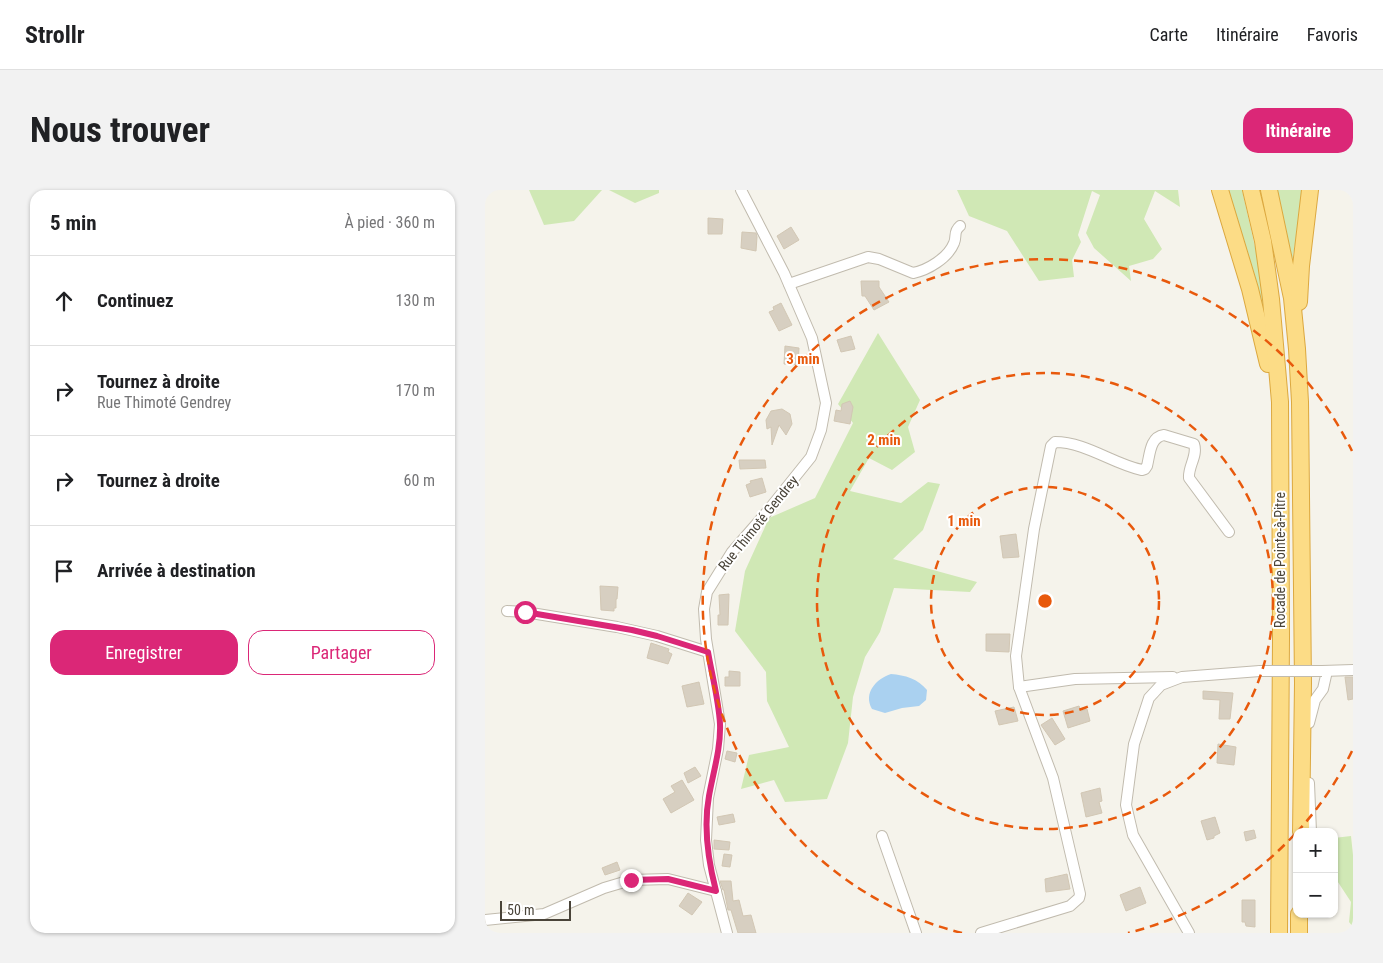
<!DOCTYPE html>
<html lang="fr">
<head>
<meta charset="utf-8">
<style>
	:root { --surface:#fff; --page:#f2f2f2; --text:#202124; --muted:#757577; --line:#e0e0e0; --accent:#db2777 }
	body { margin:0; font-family:"Roboto Condensed",sans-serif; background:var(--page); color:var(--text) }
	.controls { position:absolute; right:15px; bottom:15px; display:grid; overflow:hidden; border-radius:10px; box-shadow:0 1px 4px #0004 }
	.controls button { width:45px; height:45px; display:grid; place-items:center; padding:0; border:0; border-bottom:1px solid var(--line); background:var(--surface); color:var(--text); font:25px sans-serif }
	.scale { position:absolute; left:15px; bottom:12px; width:71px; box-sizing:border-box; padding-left:5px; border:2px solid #4a4439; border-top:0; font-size:14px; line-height:18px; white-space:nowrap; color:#4a4439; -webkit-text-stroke:4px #fff; paint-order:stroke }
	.stop { position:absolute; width:15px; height:15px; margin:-11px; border:4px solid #db2777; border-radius:50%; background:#fff }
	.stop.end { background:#db2777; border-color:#fff; box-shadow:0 1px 5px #0008 }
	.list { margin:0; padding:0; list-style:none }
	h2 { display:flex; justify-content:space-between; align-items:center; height:65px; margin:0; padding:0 20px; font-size:21px }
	h2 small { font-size:16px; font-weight:400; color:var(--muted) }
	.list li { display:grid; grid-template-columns:32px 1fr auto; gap:15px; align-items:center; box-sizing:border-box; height:90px; padding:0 20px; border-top:1px solid var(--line) }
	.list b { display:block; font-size:19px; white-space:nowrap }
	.list p { margin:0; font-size:16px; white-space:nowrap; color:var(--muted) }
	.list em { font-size:16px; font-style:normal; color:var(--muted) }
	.actions { display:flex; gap:10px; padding:15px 20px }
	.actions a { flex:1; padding:11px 0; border:1px solid var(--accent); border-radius:15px; text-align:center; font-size:18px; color:var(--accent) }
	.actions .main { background:var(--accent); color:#fff }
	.icon { flex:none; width:28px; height:28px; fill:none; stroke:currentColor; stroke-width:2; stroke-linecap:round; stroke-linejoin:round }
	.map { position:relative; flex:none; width:868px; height:743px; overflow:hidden; border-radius:15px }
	header { display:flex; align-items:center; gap:30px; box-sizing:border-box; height:70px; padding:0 25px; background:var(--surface); border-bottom:1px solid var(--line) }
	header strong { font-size:24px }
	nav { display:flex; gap:28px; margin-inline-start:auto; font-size:18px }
	.intro { display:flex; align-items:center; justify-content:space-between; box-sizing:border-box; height:120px; padding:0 30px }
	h1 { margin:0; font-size:35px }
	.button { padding:12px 22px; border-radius:15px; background:var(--accent); color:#fff; font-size:18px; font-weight:700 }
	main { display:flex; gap:30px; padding:0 30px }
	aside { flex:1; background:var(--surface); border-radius:15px; box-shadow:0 1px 4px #0004 }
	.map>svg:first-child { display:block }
</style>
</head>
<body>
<header>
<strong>Strollr</strong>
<nav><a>Carte</a><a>Itinéraire</a><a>Favoris</a></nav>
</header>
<div class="intro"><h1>Nous trouver</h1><a class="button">Itinéraire</a></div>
<main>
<aside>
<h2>5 min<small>À pied · 360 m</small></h2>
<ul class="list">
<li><svg class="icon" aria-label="ahead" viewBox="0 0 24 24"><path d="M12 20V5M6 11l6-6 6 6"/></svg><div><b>Continuez</b></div><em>130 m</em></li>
<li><svg class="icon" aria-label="right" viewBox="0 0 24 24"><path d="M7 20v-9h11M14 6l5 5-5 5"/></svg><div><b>Tournez à droite</b><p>Rue Thimoté Gendrey</p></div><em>170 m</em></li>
<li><svg class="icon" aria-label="right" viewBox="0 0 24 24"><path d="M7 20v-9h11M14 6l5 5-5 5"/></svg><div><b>Tournez à droite</b></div><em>60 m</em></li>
<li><svg class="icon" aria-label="arrive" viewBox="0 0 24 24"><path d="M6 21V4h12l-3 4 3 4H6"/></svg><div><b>Arrivée à destination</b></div></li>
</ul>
<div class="actions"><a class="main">Enregistrer</a><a>Partager</a></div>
</aside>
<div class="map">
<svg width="868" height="743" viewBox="0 0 868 743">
	<rect width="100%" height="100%" fill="#f5f3eb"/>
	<g fill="#d0e8b5">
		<polygon points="44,0 117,0 89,31 59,35"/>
		<polygon points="124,0 174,0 174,3 150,13"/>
		<polygon points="472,0 693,0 695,17 670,1 659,29 677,59 668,69 644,76 646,91 609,58 601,43 615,5 607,1 593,45 596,52 587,70 589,87 554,91 522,41 484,26"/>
		<polygon points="741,0 757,0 773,70 784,151"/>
		<polygon points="790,0 819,0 806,78"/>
		<polygon points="393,143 435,210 423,237 430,262 407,280 384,268 365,301 416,313 443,292 455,294 438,340 408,369 492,392 485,402 409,398 395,442 380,467 368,507 363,553 342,609 300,612 289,590 256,599 264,565 304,557 282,511 281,482 250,441 260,381 284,328 330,308 368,233 353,214"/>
		<polygon points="866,646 868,665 868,737 864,732 866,712 849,686 849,648"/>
	</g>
	<path fill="#aad1f0" d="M406,484C420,485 433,489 442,500L441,510L434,516L417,518L400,523L387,519C378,503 391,489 406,484Z"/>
	<g fill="#d7cfc1" stroke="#d2c7b4">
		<polygon points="223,28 238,29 237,44 223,44"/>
		<polygon points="306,37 314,50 299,59 292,46"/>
		<polygon points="257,42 271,43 272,47 271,61 256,58"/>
		<polygon points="376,91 394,91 394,97 404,112 389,120 380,106 377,106"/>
		<polygon points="296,113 307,135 294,141 284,122 289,120 288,117"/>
		<polygon points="366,146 370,159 356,162 352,150"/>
		<polygon points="300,156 314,158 313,175 299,174"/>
		<polygon points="365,211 368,217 365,234 349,231 351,220 356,221 357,214"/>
		<polygon points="297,219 305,224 307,234 301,245 294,235 287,255 286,237 282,239 281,230 286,221"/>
		<polygon points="254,270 280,270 281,278 255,279"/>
		<polygon points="277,288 281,302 265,307 261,295 266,293 265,291"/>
		<polygon points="531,344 534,367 518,368 515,346"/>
		<polygon points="115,396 133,397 132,409 131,409 131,418 129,418 129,421 116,420"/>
		<polygon points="244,404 243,435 233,435 233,425 235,425 234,405"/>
		<polygon points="501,444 525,444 524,462 501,461"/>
		<polygon points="166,453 184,459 183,462 187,464 183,474 162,468"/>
		<polygon points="244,481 255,482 255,496 240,496 240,487 244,487"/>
		<polygon points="860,487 868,487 868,509 863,510"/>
		<polygon points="214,492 219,514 202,517 197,496"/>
		<polygon points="718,501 748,503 745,529 734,529 735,510 718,509"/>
		<polygon points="594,516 596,521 602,519 605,531 583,538 578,521"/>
		<polygon points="529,517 533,531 514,535 510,521"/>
		<polygon points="567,528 580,549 570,555 556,535"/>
		<polygon points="733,554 751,557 749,575 732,573"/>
		<polygon points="242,561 252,563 250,572 240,569"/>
		<polygon points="210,577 216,586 203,593 199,583"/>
		<polygon points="197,590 209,610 186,623 178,609 190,602 186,596"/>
		<polygon points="615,598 617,611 614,612 617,623 601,627 596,603"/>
		<polygon points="248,624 250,632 234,635 232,627"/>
		<polygon points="730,627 735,643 729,646 729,648 722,650 716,631"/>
		<polygon points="769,640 771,648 761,651 759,642"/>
		<polygon points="229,650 245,652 244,660 229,659"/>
		<polygon points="239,664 247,665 245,677 237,676"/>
		<polygon points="132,672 135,680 120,685 117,678"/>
		<polygon points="582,684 585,699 561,702 560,689"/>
		<polygon points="235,691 246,691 248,711 254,710 258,726 266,725 271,743 253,743 246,720 243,720 239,700 238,700"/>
		<polygon points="655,697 661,713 641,721 635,705"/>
		<polygon points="203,703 217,712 207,725 194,716"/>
		<polygon points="757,710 770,710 770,737 761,736 760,732 757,732"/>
	</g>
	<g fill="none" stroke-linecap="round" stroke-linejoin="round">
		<defs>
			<g id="minor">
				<path d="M304,94L383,67L394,69L428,83C443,80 463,68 469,53C472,46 468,42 475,36"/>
				<polyline points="22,421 40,422 132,437 172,446 223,462"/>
				<polyline points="837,481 868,480"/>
				<polyline points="534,497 590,489 688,487"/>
				<polyline points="824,533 830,510 838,499 842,481"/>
				<polyline points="824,593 826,642"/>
				<polyline points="397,646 431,743"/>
				<polyline points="0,730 59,724 119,698 146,690 183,689 231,701"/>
				<polyline points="242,743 224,675 221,650 223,608 233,559 235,534 221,449 219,419 222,402 247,362 281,323 326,267 336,240 341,213 327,148 299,83 256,0"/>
				<path d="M496,743L585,716L594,708L595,704L568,588L534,497L531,466L549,339L566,256L570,252C601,252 628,274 657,280L660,279L662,276C665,264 665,247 679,245L709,254C713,266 703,276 704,288L744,342"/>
				<polyline points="704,743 648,645 641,615 649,554 664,508 676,495 697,487 775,481"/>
			</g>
			<g id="trunk">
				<polyline points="735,0 765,99 783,174"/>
				<polyline points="766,0 778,51 786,109 795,212 796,448 794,743"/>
				<polyline points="784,0 807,108 812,159 815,212 818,493 816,642"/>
				<polyline points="814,112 816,76 825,0"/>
				<polyline points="814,743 814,724"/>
			</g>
		</defs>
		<use href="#minor" stroke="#c1bbae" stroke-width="12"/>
		<use href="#trunk" stroke="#dca83f" stroke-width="18"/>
		<use href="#minor" stroke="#fff" stroke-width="10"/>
		<use href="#trunk" stroke="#fcdc86" stroke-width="16"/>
		<defs>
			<polyline id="minor-bridge" points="775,481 837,481"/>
		</defs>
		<use href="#minor-bridge" stroke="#c1bbae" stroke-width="12" stroke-linecap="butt"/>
		<use href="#minor-bridge" stroke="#fff" stroke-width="10"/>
	</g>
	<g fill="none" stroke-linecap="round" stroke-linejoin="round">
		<path stroke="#db2777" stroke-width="6" d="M40,422L147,440L172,446L223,462C227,485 234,512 235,534C236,558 228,583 224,606C218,638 223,670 231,701L183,689L146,690"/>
	</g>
	<g fill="none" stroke="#e8590c" stroke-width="2.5" stroke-dasharray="9 6">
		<circle cx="560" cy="411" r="114"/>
		<circle cx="560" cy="411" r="228"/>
		<path d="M867 561A342 342 0 0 1 814 640M810 644A342 342 0 0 1 643 743M477 743A342 342 0 1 1 867 261"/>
	</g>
	<g text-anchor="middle" stroke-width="4" stroke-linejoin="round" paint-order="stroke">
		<g font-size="14" fill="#4a4439" stroke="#fff">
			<text transform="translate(273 333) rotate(-51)" y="5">Rue Thimoté Gendrey</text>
			<text transform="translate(795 370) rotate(-90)" y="5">Rocade de Pointe-à-Pitre</text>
		</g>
	</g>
	<circle cx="560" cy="411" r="8" fill="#e8590c" stroke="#fff" stroke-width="2.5"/>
	<g font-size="15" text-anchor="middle" font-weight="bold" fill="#e8590c" stroke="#fff" stroke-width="4" stroke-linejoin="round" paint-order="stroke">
		<text x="318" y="174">3 min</text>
		<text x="399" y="255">2 min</text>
		<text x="479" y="336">1 min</text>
	</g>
</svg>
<div class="controls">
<button>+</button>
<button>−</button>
</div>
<div class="scale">50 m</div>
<div class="stop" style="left:40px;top:422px"></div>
<div class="stop end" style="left:146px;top:690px"></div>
</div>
</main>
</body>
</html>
